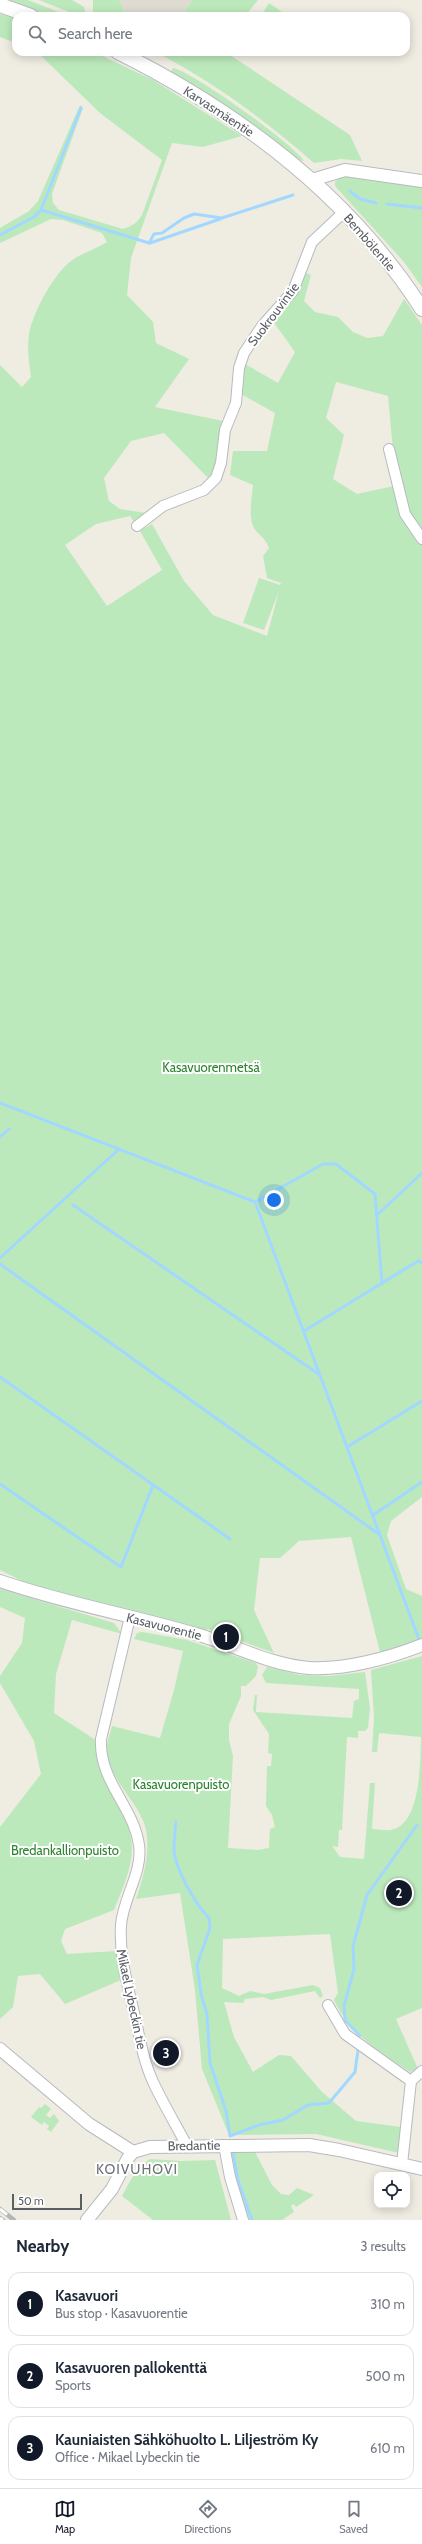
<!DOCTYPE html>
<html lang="en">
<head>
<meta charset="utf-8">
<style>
	:root { --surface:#fff; --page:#f2f2f3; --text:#1f2937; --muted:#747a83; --line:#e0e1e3; --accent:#111827 }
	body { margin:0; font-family:Cabin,sans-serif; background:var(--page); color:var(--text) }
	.controls { position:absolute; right:12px; bottom:12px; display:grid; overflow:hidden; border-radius:8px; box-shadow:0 2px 10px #0003 }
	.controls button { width:36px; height:36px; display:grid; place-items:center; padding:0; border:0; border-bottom:1px solid var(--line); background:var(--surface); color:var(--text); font:20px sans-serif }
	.scale { position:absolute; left:12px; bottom:10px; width:70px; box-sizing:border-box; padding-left:4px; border:2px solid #5a5f65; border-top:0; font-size:11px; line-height:14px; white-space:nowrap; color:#5a5f65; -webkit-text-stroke:3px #fff; paint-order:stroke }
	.you { position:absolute; left:274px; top:1200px; width:14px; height:14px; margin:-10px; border:3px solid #fff; border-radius:50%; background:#1a73e8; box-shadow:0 0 0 6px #1a73e833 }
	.badge { display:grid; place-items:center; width:26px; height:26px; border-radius:50%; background:var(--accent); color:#fff; font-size:13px; font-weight:700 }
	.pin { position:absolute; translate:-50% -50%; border:2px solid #fff; box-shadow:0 1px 4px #0006 }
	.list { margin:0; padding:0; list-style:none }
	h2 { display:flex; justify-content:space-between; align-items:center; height:52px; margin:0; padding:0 16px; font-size:17px }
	h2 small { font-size:13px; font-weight:400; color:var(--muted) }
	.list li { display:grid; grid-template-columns:26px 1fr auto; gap:12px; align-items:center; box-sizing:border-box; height:64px; margin:0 8px 8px; padding:0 8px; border:1px solid var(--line); border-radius:12px }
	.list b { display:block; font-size:15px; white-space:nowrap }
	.list p { margin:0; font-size:13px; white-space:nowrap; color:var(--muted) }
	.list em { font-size:13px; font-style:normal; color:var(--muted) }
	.icon { flex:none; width:22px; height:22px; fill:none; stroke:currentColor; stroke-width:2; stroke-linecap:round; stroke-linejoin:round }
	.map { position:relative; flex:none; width:422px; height:2220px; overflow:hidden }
	.search { position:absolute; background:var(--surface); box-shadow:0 2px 10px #0003; left:12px; right:12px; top:12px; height:44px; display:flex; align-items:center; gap:10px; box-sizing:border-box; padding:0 14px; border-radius:12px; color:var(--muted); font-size:15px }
	.sheet { height:268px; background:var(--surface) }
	nav { display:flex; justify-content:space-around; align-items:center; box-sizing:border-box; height:56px; border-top:1px solid var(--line); background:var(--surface); font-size:11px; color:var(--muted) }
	nav a { display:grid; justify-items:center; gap:2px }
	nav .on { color:var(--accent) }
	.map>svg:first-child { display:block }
</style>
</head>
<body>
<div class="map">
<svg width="422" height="2220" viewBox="0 0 422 2220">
	<rect width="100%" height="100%" fill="#efece2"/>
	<polygon fill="#dedbd1" points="119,0 192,0 182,16 126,16"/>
	<g fill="#bce9bb">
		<polygon points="3,0 28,0 69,16 50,16"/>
		<polygon points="39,0 72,0 84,7 86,16 79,16"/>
		<polygon points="93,0 119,0 126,16 93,16"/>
		<polygon points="192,0 258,0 245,16 182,16"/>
		<polygon points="269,3 288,16 261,16"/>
		<polygon points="0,14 16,19 16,43 0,37"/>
		<path d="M37,52H94L153,80L242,136L203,147L172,143L131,258L127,295L153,322L156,343L189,359L155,407L223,421L219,456L211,481L164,433L131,441L104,478L109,501L120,509L146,513L134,522L130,516L96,524L65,545L107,606L162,570L140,531L152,524L184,581L213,615L267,636L279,591L264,630L243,623L259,578L280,585L281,583L267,578L263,556L269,548C266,540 262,537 256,531C247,520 252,498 253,485L230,475L233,451H267L275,413L241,394L245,364L278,383L295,352L272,320L292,300L306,273L311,275L304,301L315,312L338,317L353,332L367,338L383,336L404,299L422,325V536L407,510L393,451L388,396L336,382L326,418L344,435L333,479L357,494L394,486L422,544V1497L391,1521L387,1535L406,1589L422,1596V1640L380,1652L351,1537L299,1541L280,1558H260L254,1610L274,1653L208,1629L203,1631L26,1583L0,1570V365L22,387L31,377C29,363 27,348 29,334C33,312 56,268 77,257C86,252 97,248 107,242L102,233L63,220L51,219L0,243V228L29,211L38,201L80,105L83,108L52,194L53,203L59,210L123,229C132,226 137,223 142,215L162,160L100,113Z"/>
		<path d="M155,52H231L230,55L350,135L362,161L341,159L314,163C266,121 213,81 155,52Z"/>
		<path d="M173,68C192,71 293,144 304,161L295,159L170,73Z"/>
		<polygon points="352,176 422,186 422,287 404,262 335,186 335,182 339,178"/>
		<path d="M0,1589L114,1623L122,1634L72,1620L56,1674L54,1713L97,1741C94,1777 118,1798 129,1830C138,1857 124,1885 114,1910L65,1929L61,1941L67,1954L116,1951L121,1980L65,2004L40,1974L18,1976L13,2007L0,2019V1827L41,1774L34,1741L0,1683V1676L22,1643L25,1618L0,1607Z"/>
		<path d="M142,1632L187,1640L256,1663L258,1667L256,1676L246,1686H241V1696L229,1724V1740L233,1756L228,1848L258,1850L269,1848L270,1829L275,1827L272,1815L266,1806L267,1766H271L272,1754L268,1753L269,1734L253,1710L255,1695H257L256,1712L352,1718L354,1701L359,1699V1689L266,1683L262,1675L267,1667L300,1675L329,1676L365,1672L370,1708L368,1728L365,1731H358V1738L347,1737L342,1830H339L338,1847L332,1846L340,1857L364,1859L370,1783H375L372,1829C378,1829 385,1831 391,1830C422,1824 420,1760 421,1737L379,1733L377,1752H372L374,1718L371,1670L422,1656V2008L396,2019L418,2069L410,2072C378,2050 351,2036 334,2000L338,1993L330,1934L223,1939L222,1988L239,1996L250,1991L264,1994L313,1985L320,1988L323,1996L320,1998L315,1991L271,2000L263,1997L245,1999L243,2003L224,2002L234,2037L253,2072L279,2055L291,2056L322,2092L356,2121L401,2127L399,2153L316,2134L229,2135L202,2069L195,1990L180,1893L136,1899C143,1878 149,1858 147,1836C144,1802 103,1779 107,1744C108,1738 111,1732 112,1726L160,1738L174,1690L183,1651L134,1639L137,1633Z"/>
		<polygon points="45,2104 51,2109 46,2115 50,2118 54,2114 59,2121 51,2132 47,2129 49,2126 44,2122 42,2125 31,2117 39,2107 41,2108"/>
		<polygon points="232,2150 254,2150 272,2185 281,2194 289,2195 297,2188 314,2195 296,2207 294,2204 291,2206 294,2212 282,2220 249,2220 237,2183"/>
		<path d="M150,2159L181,2161L215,2160L231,2220H153L122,2196C130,2181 136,2169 150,2159Z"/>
	</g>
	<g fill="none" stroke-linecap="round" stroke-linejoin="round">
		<g stroke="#a2d8ff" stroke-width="3">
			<polyline points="350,191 360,199 376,203"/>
			<polyline points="387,204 422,208"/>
			<polyline points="41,210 149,243 154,234 162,233 184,218 194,214 222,218 293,195"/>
			<polyline points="0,235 34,217 41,210 81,108"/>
			<polyline points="150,243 220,219"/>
			<polyline points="0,1103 255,1202 420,1642"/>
			<polyline points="0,1137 9,1129"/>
			<polyline points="255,1202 323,1164 336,1164 375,1194 382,1284"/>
			<polyline points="73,1205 320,1375"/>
			<polyline points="377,1215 422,1173"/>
			<polyline points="0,1258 118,1150"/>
			<polyline points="0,1264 380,1535"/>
			<polyline points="304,1331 418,1261 422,1263"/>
			<polyline points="0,1377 230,1539"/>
			<polyline points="347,1447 422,1401"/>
			<polyline points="0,1484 121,1567 153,1485"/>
			<polyline points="373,1515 422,1482"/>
			<path d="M176,1822C175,1831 174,1841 174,1850C175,1869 196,1905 209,1918L210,1928L197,1965L201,1994L207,2014L210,2063L226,2111L230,2136L259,2125L283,2120L308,2105L329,2103L355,2072L358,2050"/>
			<polyline points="360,2036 345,2020 344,2006 354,1969 353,1946 367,1895 417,1825"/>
			<polyline points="233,2153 238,2180 252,2220"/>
		</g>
		<defs>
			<g id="minor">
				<polyline points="389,449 405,514 422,539"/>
				<polyline points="137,526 163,506 204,490 216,478 221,463 225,430 236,403 239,368 244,353 262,326 293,291 312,242 344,212"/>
				<path d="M130,1617L101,1739C99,1782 133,1805 139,1845C143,1872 123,1898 121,1925C119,1957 128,1986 135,2017C140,2040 144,2063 154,2084C164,2105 176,2125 187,2146"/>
				<polyline points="328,2005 345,2034 411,2081"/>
				<polyline points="224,2145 230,2177 243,2220"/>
				<polyline points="402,2164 411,2081 422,2071"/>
			</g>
			<g id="tertiary">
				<polyline points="312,180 345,170 422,181"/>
				<path d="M0,1581C64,1603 131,1615 196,1634C234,1645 270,1665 309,1668C345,1670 389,1658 422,1645"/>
				<polyline points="0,2049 89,2124 133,2152"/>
				<polyline points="87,2220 112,2189 128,2158 133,2152 150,2147 309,2145 339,2150 422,2169"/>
			</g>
			<g id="secondary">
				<polyline points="0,5 31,16"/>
				<path d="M118,52C238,112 349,195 422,309"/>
			</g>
		</defs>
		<use href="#minor" stroke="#b7bbc0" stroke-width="12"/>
		<use href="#tertiary" stroke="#b7bbc0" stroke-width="14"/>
		<use href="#secondary" stroke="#b8bcc2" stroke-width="16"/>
		<use href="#minor" stroke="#fff" stroke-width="10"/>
		<use href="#tertiary" stroke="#fff" stroke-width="12"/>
		<use href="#secondary" stroke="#fff" stroke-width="14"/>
		<defs>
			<g id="rail">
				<polyline points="0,2209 14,2220"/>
				<polyline points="0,2218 3,2220"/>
			</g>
		</defs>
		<use href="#rail" stroke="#b4b5b6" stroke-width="4.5"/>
		<use href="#rail" stroke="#fff" stroke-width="3" stroke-dasharray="9" stroke-linecap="butt"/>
	</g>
	<g text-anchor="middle" stroke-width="4" stroke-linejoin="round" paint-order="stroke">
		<g font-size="13" fill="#5a5f65" stroke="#fff">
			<text transform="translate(219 111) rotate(33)" y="5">Karvasmäentie</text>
			<text transform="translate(370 242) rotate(49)" y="5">Bembölentie</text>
			<text transform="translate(273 314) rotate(-53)" y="5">Suokrouvintie</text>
			<text transform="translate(164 1626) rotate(14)" y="5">Kasavuorentie</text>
			<text transform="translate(132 1999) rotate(78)" y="5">Mikael Lybeckin tie</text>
			<text transform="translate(194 2145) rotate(-1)" y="5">Bredantie</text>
		</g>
		<g font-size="13" fill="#2b832e" stroke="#fff">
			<text x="211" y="1072">Kasavuorenmetsä</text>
			<text x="181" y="1789">Kasavuorenpuisto</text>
			<text x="65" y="1855">Bredankallionpuisto</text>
		</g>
		<g font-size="14" letter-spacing="1" fill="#6b7177" stroke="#fff">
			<text x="137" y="2174">KOIVUHOVI</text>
		</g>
	</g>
</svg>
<div class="controls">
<button><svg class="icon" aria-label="locate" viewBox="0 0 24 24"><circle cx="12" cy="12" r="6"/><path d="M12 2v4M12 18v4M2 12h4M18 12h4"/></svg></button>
</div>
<div class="scale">50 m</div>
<div class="you"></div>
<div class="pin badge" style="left:226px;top:1637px">1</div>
<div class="pin badge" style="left:399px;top:1893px">2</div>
<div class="pin badge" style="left:166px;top:2053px">3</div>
<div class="search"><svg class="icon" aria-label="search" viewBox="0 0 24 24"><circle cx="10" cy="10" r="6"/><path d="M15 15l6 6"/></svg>Search here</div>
</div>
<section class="sheet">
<h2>Nearby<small>3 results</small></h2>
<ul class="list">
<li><span class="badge">1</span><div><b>Kasavuori</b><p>Bus stop · Kasavuorentie</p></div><em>310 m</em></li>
<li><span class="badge">2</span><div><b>Kasavuoren pallokenttä</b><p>Sports</p></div><em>500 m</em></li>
<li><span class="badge">3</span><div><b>Kauniaisten Sähköhuolto L. Liljeström Ky</b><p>Office · Mikael Lybeckin tie</p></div><em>610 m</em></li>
</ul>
</section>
<nav>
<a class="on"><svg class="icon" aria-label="map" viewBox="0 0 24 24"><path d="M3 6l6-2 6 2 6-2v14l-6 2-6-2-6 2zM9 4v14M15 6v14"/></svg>Map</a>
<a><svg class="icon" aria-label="directions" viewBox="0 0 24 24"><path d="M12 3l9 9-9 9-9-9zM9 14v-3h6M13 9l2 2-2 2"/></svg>Directions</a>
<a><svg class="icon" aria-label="saved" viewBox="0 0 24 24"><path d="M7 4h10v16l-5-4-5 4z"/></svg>Saved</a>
</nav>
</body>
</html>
